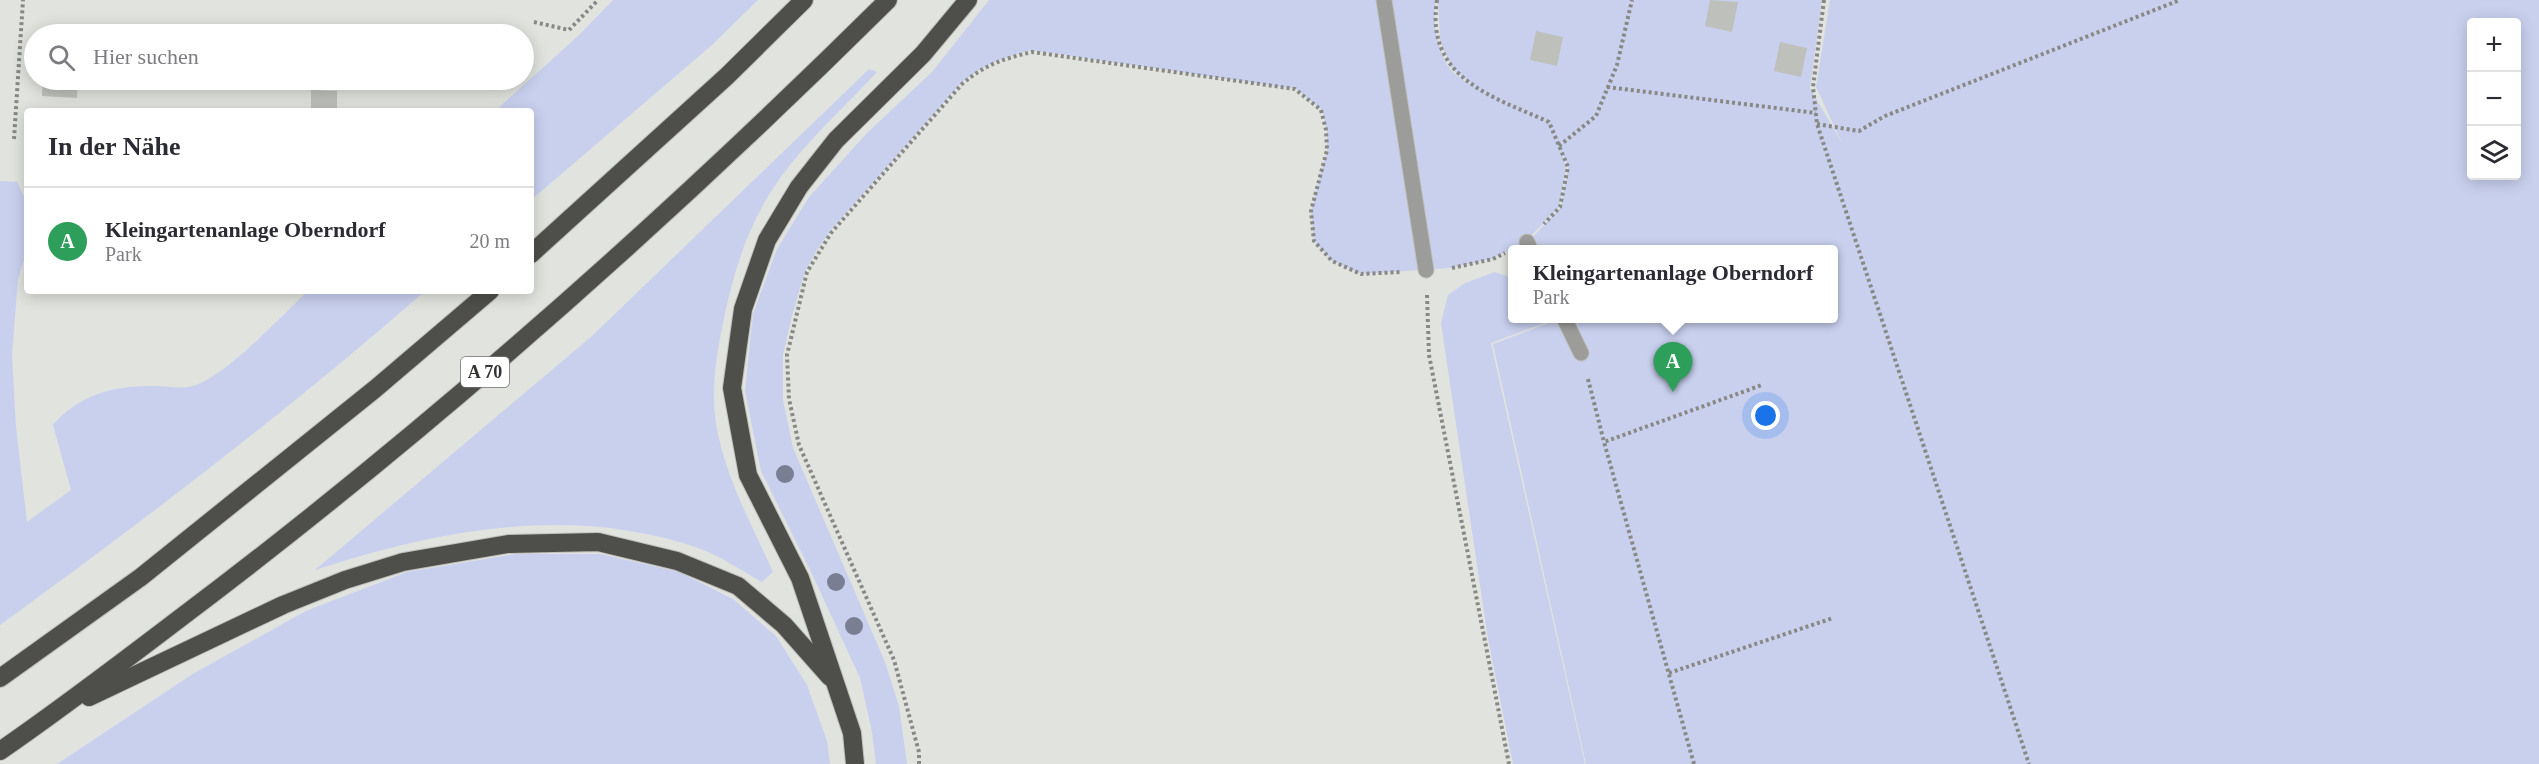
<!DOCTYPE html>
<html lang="de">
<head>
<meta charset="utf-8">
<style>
	:root { --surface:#fff; --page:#f2f2f3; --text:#2b2b33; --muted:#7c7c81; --line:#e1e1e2; --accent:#0f766e }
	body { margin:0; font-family:"Times New Roman",serif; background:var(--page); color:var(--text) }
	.controls { position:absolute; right:18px; top:18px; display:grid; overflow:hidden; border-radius:6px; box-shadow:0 3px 15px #0003 }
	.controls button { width:54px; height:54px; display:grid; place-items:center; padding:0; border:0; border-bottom:2px solid var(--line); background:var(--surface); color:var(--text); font:30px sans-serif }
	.you { position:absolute; left:1766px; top:416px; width:21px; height:21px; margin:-15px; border:4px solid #fff; border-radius:50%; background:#1a73e8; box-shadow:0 0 0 9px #1a73e833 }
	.badge { display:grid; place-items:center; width:39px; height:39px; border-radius:50%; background:var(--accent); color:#fff; font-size:20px; font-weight:700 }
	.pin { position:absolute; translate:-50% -50px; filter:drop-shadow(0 2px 3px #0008) }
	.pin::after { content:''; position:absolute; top:32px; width:21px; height:18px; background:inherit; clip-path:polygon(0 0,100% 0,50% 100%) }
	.popup { position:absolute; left:1508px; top:245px; width:330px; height:78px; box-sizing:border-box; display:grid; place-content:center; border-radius:6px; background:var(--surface); filter:drop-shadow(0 2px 4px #0005); font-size:20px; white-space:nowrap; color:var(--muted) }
	.popup b { font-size:22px; color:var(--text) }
	.popup::after { content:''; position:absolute; left:50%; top:100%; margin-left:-12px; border:12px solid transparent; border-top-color:var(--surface) }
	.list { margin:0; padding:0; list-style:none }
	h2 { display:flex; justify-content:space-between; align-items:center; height:78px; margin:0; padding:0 24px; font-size:26px }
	h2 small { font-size:20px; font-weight:400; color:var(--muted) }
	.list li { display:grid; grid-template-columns:39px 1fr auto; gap:18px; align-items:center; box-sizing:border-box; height:108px; padding:0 24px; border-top:2px solid var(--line) }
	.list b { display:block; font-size:22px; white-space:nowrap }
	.list p { margin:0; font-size:20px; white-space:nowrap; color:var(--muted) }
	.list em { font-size:20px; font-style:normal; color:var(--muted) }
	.icon { flex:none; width:33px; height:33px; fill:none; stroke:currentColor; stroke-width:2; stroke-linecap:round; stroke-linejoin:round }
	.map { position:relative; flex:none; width:2539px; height:764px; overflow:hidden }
	.search { position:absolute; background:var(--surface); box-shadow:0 3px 15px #0003; left:24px; top:24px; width:510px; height:66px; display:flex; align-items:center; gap:15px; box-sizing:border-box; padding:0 21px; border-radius:33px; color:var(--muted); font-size:22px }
	.panel { position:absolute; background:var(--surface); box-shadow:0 3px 15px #0003; left:24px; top:108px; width:510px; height:186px; border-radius:6px }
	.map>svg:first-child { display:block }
</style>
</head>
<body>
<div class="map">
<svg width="2539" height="764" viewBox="0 0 2539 764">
	<rect width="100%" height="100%" fill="#e1e3de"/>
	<g fill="#c9d0ee" fill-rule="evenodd">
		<polygon points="613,0 758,0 712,45 531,200 531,111 495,111 578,36"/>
		<path d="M989,0H1436C1432,21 1437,51 1450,69C1456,76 1469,83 1477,89L1452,69L1440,41L1438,0H1822L1810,88L1842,143L1816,87L1830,0H2539V764H1586L1493,344L1559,319L1834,318V249H1531L1528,242L1561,207L1568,167L1560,149L1566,167L1559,207L1526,241L1492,259L1450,268L1361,274L1332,261L1314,241L1311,211L1327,150V130L1322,110L1296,89L1031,50C1002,58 985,63 961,83L830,231L817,250L805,271L792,316L783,355V400L793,448L885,662L899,706L907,764H876L872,732L860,678L812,574L761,471L745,391L753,314L777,249L809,197L868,132L932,72ZM2472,22H2516V176H2472Z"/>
		<path d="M869,69L877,72C841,111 797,149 769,195C744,235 731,282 722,328C716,358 711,392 716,423C724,475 752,525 773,572L762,582C742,571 722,557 701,549C573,504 440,529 315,570L592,336Z"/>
		<path d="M0,181L17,182L27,203V251L18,279L12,355L16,427L27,522L71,490L53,425C79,394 116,385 156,386C170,386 182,390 196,385C228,374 281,316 308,291H425C289,410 146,519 0,625Z"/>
		<polygon points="1495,272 1512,278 1512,318 1555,319 1491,343 1585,764 1513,764 1488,639 1441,323 1448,295 1465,283"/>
		<polygon points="516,554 600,554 679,572 733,599 776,636 807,685 827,741 830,764 57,764 191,675 306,611 407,572"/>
	</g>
	<g fill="#bec0bb">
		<polygon points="1710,0 1738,2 1732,32 1705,26"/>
		<polygon points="1536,31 1563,37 1557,66 1530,60"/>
		<polygon points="1780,42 1807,48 1801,77 1774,71"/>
		<polygon points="43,80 78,80 77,98 42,96"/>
		<polygon points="311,90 337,91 337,111 311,111"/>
	</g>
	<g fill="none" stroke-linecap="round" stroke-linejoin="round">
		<defs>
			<g id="minor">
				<polyline points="1384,0 1426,270"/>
				<polyline points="1527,242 1530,249"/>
				<polyline points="1564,318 1581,353"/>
			</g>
			<g id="highway">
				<polyline points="531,254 727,76 804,0"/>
				<polyline points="0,678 141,577 375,389 490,291"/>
				<polyline points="89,697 283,605 345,580 403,562 508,544 598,542 677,561 738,586 784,625 830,677"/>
				<path d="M0,751C61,709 120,664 179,619C430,430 665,221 888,0"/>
				<polyline points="855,764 852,733 800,578 748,475 732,388 743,309 767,240 799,187 836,140 923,54 968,0"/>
			</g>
		</defs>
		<use href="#minor" stroke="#bfc0bc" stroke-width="17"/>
		<use href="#highway" stroke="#bfc0bc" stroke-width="20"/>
		<g stroke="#888985" stroke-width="4" stroke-dasharray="3 3" stroke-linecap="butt">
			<path d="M1437,0C1425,78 1491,96 1549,122L1568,167L1560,207L1544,224"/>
			<polyline points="1824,0 1813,87 1817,124 2029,764"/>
			<polyline points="534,22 569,30 598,0"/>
			<polyline points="1607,87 1816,113"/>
			<polyline points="1817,124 1859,131 1885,116 2180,0"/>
			<polyline points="14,139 23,0"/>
			<polyline points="1559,146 1596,116 1617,65 1632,0"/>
			<polyline points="1452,268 1493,259 1505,253"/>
			<polyline points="1427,295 1429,355 1509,764"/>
			<polyline points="1588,379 1604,442"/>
			<polyline points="1669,673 1833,618"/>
			<path d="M919,764V752L894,660L799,445L789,399L787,355L807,272L831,233L962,84C986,64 1003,59 1032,52L1295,89L1321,110L1326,130L1327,150L1311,211L1314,241L1332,261L1361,274L1400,272"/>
			<polyline points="1694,764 1604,442 1762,385"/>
		</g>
		<use href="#minor" stroke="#9c9c9a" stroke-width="15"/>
		<use href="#highway" stroke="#4e4f4b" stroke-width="18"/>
	</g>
	<g fill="#7a7e93">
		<circle cx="785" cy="474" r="9"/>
		<circle cx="836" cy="582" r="9"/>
		<circle cx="854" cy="626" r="9"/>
	</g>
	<g text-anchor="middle" stroke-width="4.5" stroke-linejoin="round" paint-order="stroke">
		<rect fill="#fff" stroke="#727270" stroke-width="1.5" x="461" y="357" width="48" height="30" rx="4.5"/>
		<g font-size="18" font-weight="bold" fill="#353533">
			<text x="485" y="378">A 70</text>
		</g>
	</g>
</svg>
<div class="controls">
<button>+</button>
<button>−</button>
<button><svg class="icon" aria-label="layers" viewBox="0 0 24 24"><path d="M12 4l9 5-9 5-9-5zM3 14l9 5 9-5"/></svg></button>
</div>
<div class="you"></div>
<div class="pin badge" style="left:1673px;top:392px;background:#2e9e5b">A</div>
<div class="popup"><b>Kleingartenanlage Oberndorf</b>Park</div>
<div class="search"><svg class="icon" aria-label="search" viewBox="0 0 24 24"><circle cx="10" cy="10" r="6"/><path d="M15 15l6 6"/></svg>Hier suchen</div>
<section class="panel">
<h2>In der Nähe<small></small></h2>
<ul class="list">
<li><span class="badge" style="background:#2e9e5b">A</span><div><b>Kleingartenanlage Oberndorf</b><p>Park</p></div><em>20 m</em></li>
</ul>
</section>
</div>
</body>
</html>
